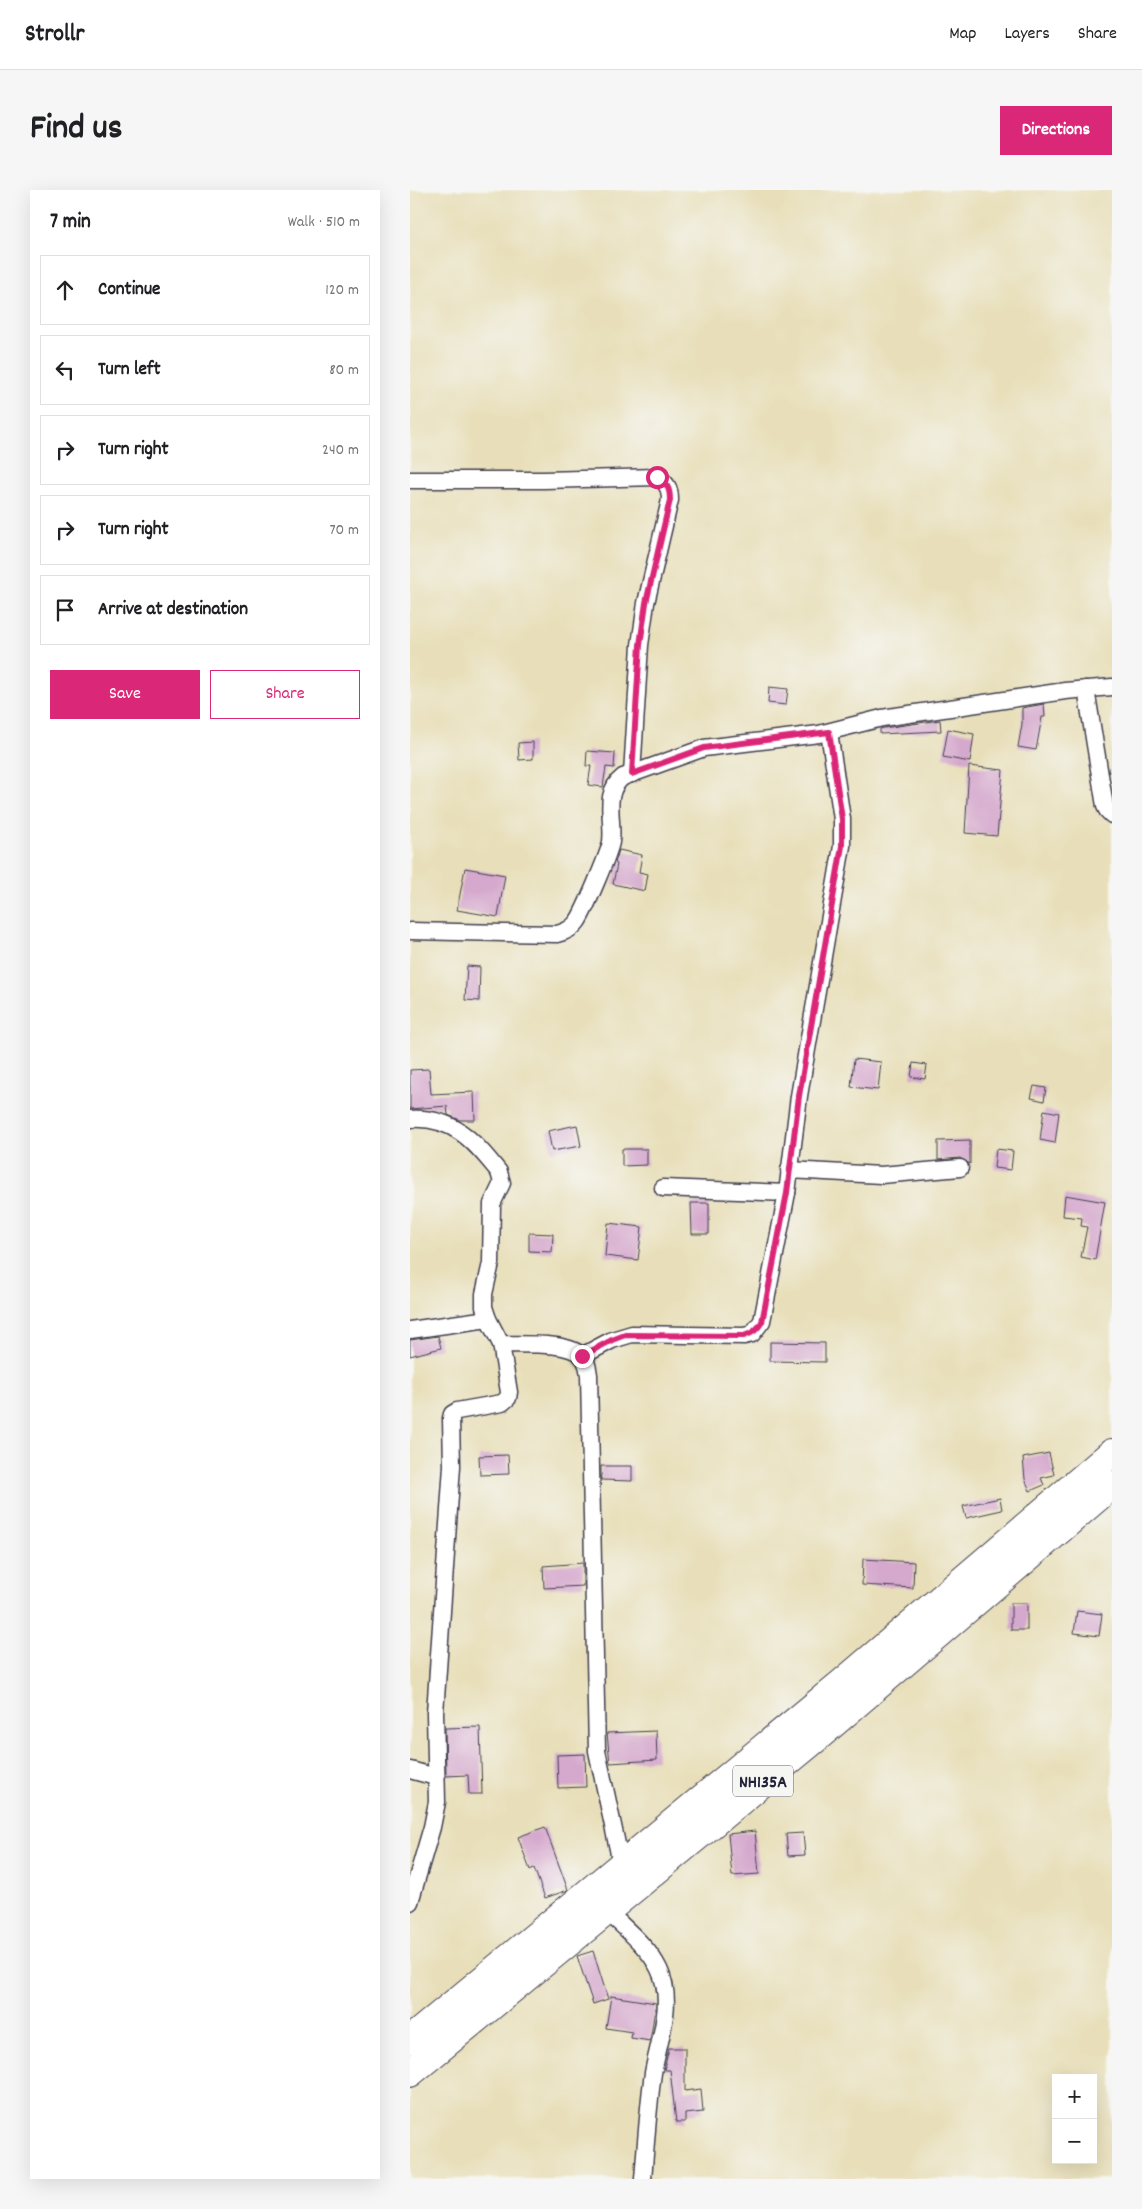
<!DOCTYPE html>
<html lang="en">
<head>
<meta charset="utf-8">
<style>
	:root { --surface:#fff; --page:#f6f6f6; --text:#202124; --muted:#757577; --line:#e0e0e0; --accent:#db2777 }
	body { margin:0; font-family:Dekko,sans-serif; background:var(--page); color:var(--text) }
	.controls { position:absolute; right:15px; bottom:15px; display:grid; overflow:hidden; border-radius:0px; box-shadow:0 5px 20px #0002 }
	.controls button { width:45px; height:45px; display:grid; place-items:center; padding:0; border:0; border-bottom:1px solid var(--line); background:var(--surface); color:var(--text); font:25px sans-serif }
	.stop { position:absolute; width:15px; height:15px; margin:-11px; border:4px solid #db2777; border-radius:50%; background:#fff }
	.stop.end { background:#db2777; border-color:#fff; box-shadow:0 1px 5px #0008 }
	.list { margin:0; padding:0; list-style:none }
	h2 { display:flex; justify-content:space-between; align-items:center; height:65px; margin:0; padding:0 20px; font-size:21px }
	h2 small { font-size:16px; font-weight:400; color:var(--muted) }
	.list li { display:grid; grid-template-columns:32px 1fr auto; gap:15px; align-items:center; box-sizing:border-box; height:70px; margin:0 10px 10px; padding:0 10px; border:1px solid var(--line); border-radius:0px }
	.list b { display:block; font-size:19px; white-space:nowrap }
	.list em { font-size:16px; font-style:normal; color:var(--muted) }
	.actions { display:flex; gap:10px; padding:15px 20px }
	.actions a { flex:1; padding:11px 0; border:1px solid var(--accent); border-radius:0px; text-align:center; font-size:18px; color:var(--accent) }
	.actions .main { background:var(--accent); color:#fff }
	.icon { flex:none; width:28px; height:28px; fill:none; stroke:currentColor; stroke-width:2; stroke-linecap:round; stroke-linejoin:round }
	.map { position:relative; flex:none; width:702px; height:1989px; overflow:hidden; border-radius:0px }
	header { display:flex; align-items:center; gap:30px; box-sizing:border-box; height:70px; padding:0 25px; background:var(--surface); border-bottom:1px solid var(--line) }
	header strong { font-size:24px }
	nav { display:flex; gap:28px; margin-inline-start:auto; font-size:18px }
	.intro { display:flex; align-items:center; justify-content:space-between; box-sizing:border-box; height:120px; padding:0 30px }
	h1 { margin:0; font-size:35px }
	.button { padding:12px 22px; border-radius:0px; background:var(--accent); color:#fff; font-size:18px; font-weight:700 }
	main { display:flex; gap:30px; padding:0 30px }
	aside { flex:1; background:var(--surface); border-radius:0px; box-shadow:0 5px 20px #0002 }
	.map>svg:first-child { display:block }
</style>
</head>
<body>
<header>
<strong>Strollr</strong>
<nav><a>Map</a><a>Layers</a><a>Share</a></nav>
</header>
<div class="intro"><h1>Find us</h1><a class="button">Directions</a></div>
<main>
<aside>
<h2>7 min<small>Walk · 510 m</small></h2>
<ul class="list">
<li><svg class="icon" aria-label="ahead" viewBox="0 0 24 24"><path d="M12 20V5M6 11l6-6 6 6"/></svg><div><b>Continue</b></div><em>120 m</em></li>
<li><svg class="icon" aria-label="left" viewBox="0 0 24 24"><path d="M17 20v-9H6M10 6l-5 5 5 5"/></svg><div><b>Turn left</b></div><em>80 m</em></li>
<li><svg class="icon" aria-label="right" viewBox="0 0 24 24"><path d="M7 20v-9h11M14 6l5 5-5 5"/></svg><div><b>Turn right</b></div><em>240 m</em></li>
<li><svg class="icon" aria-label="right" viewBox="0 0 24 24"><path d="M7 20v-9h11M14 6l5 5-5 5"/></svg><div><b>Turn right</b></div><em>70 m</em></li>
<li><svg class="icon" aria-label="arrive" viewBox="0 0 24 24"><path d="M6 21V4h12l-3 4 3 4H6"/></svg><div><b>Arrive at destination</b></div></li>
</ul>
<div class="actions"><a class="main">Save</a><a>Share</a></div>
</aside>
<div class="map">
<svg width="702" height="1989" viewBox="0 0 702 1989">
	<rect width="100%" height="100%" fill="#f6f6f2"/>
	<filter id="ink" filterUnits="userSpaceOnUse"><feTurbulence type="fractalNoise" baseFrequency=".02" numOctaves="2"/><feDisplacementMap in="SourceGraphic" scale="10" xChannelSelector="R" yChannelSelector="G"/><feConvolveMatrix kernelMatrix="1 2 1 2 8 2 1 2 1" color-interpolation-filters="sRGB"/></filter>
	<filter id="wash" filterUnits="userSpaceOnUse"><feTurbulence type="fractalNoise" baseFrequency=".0096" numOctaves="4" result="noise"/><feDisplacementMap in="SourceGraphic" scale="20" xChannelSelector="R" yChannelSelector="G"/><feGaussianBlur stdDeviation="1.12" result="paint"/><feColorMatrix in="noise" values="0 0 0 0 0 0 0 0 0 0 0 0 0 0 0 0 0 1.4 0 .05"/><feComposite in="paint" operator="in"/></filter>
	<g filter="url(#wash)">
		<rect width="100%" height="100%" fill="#e8dfba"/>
		<g id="blocks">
			<g fill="#d5a9cd">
				<polygon points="359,497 378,499 376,515 358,513"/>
				<polygon points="634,514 635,527 632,527 626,560 608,557 612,534 612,518"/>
				<polygon points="530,530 531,541 470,544 470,539 474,538"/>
				<polygon points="538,539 564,544 560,572 533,567"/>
				<polygon points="123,552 123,569 109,570 108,553"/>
				<polygon points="177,561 205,563 204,578 196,577 193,597 178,595 181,576 176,576"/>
				<polygon points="559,576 593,580 587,646 555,643"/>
				<polygon points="209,660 232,665 229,682 238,684 235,701 203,694 207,674 205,673"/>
				<polygon points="55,678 95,685 88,727 47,720"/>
				<polygon points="57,776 70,777 69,811 55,810"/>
				<polygon points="444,869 471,872 468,900 441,897"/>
				<polygon points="503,873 517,875 515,889 501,887"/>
				<polygon points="19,879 21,904 64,902 65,930 50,930 38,925 37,916 0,919 0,880"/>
				<polygon points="624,896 636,898 634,911 621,908"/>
				<polygon points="634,920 649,923 645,953 630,950"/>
				<polygon points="167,935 171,956 142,961 138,941"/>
				<polygon points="560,950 560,974 550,968 528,970 528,951"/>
				<polygon points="212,959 237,959 237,975 212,976"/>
				<polygon points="586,959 603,961 601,980 584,978"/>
				<polygon points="655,1005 695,1012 685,1070 671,1067 677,1037 671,1036 672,1028 653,1026"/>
				<polygon points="281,1013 299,1013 299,1044 282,1044"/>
				<polygon points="198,1033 232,1037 228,1070 195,1066"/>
				<polygon points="119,1043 143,1044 142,1062 119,1061"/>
				<polygon points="28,1146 31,1158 0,1166 0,1150"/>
				<polygon points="360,1152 415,1153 415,1172 360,1171"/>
				<polygon points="639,1263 644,1285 631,1288 634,1295 620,1301 615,1289 613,1268"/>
				<polygon points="98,1265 99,1284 70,1285 69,1266"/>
				<polygon points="191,1276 222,1276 222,1291 191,1290"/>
				<polygon points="590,1308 592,1320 556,1328 553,1316"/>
				<polygon points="453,1369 504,1372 503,1398 452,1395"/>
				<polygon points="173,1373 173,1396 134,1398 133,1376"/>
				<rect x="601" y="1413" width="16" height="27"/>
				<polygon points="667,1421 692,1424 689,1446 664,1443"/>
				<polygon points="70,1537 72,1604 59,1604 58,1585 36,1586 35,1538"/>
				<polygon points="246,1541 247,1570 200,1573 197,1543"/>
				<polygon points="175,1564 176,1597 148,1598 147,1565"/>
				<polygon points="135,1637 158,1700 135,1708 124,1678 120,1680 108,1647"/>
				<polygon points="345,1641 349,1684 322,1686 318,1644"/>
				<polygon points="393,1643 395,1665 378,1666 376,1644"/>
				<polygon points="183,1761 198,1809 183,1814 167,1766"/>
				<polygon points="201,1806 246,1813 240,1851 221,1848 222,1842 196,1838"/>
				<polygon points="259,1858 275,1858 275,1901 291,1899 293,1922 275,1924 275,1932 266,1932 260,1880 254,1880"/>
			</g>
		</g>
	</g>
	<g filter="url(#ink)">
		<use href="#blocks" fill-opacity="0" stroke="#403e4e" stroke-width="1"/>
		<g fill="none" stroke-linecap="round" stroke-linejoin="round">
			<defs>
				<g id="street">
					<path d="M0,290H134L247,287C257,293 260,298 260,310L236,413L230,455L222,584"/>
					<polyline points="676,499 695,616 697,620 702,625"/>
					<path d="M0,741L147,744C155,742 162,739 167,732C174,723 199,663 201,652C204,629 192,603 213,587L294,558L409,544L472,528L655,501L702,497"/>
					<path d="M0,929C43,926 64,951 89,982L92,993L82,1014L81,1073L74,1104V1117L78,1129L91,1154L99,1202L98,1208L92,1213L47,1221L42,1224L41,1228L42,1276L25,1523L27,1612L22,1637L0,1712"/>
					<polyline points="379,980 471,985 550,978"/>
					<polyline points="253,998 377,1003 389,906 432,656 432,629 419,542"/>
					<polyline points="0,1140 78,1129"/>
					<path d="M91,1154C111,1155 158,1151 172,1166C177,1171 178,1178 179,1185L187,1561L211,1673"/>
					<polyline points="172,1166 202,1150 222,1144 334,1146 342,1144 352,1131 377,1003"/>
					<polyline points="0,1580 26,1587"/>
					<path d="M196,1720C214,1738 238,1756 249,1779C265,1812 249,1849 243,1883C238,1918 236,1954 233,1989"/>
				</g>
				<g id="highway">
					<polyline points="0,1850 432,1493 702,1263"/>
					<polyline points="0,1883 404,1550 702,1295"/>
				</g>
			</defs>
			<use href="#street" stroke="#403e4e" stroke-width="19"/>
			<use href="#highway" stroke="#403e4e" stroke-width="30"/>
			<use href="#street" stroke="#fff" stroke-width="16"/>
			<use href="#highway" stroke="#fff" stroke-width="28"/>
		</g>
	</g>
	<g fill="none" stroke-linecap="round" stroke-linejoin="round" filter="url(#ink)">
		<path stroke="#db2777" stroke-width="6" d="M172,1166L202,1150L215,1145L334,1146C343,1143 347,1140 352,1132L377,1003L389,906L432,656V629L419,542L294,558L222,584L230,455L236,413L260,310C260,298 257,293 247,287"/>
	</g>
	<g text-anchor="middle" stroke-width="4" stroke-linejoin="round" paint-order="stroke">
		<rect fill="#f6f6f2" stroke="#626272" stroke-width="1" x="323" y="1575.5" width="60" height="31" rx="4"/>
		<g font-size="18" font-weight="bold" fill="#22223b">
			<text x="353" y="1597">NH135A</text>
		</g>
	</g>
</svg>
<div class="controls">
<button>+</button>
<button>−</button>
</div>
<div class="stop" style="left:247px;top:287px"></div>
<div class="stop end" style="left:172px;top:1166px"></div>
</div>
</main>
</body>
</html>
